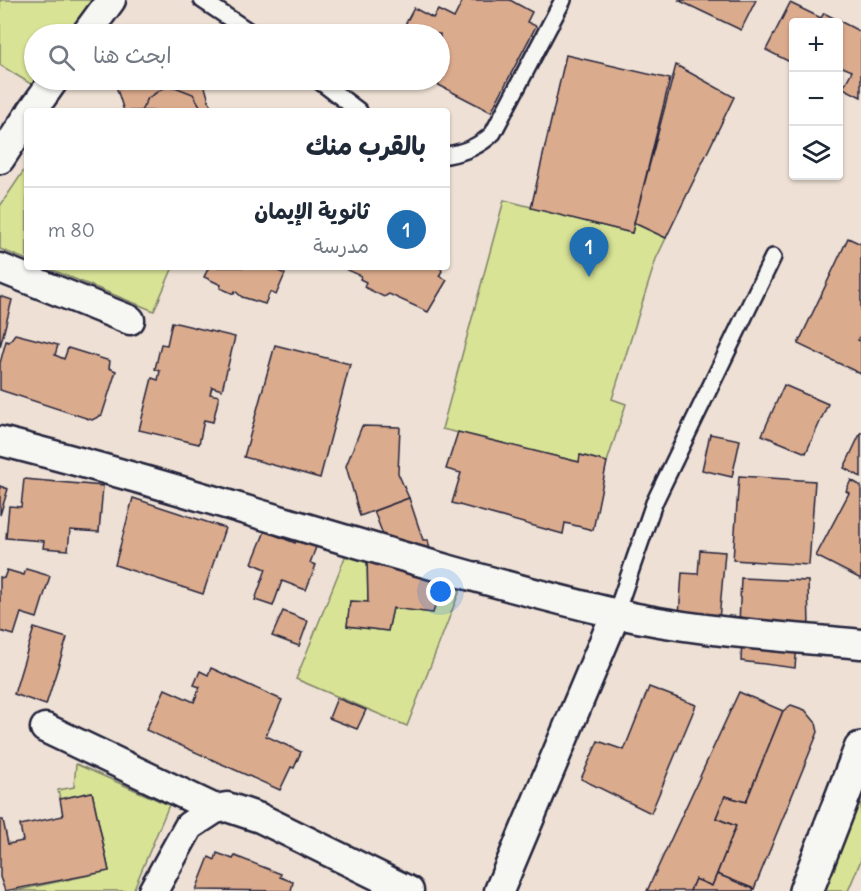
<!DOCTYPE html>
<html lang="ar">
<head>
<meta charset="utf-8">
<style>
	:root { --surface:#fff; --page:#f6f6f7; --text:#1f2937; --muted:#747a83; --line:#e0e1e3; --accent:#1f6fb2 }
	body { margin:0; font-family:Delius,"Playpen Sans Arabic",sans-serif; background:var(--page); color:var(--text); direction:rtl }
	.controls { position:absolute; right:18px; top:18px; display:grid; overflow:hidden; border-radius:6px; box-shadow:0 2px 4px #0004 }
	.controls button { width:54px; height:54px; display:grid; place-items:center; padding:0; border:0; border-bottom:2px solid var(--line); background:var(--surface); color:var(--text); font:30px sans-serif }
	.you { position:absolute; left:441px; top:592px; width:21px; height:21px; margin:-15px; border:4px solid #fff; border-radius:50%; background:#1a73e8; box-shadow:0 0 0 9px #1a73e833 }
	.badge { display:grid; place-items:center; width:39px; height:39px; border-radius:50%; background:var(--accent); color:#fff; font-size:20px; font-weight:700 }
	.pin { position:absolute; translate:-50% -50px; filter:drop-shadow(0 2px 3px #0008) }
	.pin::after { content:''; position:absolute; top:32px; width:21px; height:18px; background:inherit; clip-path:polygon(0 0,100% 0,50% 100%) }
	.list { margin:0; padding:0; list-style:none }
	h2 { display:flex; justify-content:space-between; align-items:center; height:78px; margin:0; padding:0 24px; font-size:26px }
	h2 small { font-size:20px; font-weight:400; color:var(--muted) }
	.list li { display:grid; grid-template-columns:39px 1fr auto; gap:18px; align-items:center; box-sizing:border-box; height:84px; padding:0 24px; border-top:2px solid var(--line) }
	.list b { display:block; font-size:22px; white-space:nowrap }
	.list p { margin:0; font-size:20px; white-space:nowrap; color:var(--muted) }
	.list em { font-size:20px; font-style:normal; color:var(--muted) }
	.icon { flex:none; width:33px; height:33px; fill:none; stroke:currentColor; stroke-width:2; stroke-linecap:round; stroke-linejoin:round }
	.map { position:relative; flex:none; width:861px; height:891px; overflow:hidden; direction:ltr }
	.search { position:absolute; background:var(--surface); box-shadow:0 2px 4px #0004; left:24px; top:24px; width:426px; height:66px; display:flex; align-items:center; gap:15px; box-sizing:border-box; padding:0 21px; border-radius:33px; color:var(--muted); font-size:22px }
	.panel { position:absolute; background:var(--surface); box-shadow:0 2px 4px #0004; left:24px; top:108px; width:426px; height:162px; border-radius:6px; direction:rtl }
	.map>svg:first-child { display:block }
</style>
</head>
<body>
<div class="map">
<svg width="861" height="891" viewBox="0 0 861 891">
	<rect width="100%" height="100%" fill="#eee0d4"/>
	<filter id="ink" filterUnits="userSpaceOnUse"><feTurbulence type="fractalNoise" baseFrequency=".0167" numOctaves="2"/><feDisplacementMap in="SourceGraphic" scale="12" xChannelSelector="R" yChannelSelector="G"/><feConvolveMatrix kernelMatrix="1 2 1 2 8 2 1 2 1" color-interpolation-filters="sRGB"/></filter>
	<g filter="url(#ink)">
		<g fill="#d8e396" stroke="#7d8268" stroke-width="1.5">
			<polygon points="0,0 92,0 69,34 34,34 34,80 38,80 34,86 0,65"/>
			<polygon points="27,166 27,260 0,249 0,206"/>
			<polygon points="504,200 632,233 634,223 666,238 656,259 612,399 626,404 607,462 581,455 579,462 442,429"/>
			<polygon points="45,267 173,267 154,311"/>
			<polygon points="347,552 367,556 368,602 350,601 347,626 388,631 393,608 433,613 443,578 462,585 407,726 296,679"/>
			<polygon points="76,764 169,805 133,891 14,891 109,871 92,792 60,799 58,790 74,787"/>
			<polygon points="861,789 861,860 848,891 820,891"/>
		</g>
		<g fill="#dbab8d" stroke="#22223b" stroke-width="1.5">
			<polygon points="463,0 510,0 532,12 527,22 536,26 491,112 429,80 440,80 440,34 400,34 414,8 433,18 438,10 454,18"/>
			<polygon points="678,0 756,0 741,30"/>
			<polygon points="790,3 821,18 824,13 861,32 861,97 843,88 852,71 838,65 838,22 794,22 794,64 766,50"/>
			<polygon points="566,55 670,79 632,233 531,208"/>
			<polygon points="676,65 734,97 666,238 634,223"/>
			<polygon points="114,80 203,80 212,111 124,111"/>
			<polygon points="165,87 175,87 193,94 203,111 141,111 148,98"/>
			<polygon points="848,238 861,244 861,334 858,340 861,341 861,374 798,344"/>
			<polygon points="209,267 269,267 285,274 276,295 270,292 265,304 242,297 235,291 234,294 220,288 221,285 204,277"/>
			<polygon points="341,267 440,267 442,271 439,276 447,280 428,312 389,294 384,297 364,287 366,282 360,279 361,276"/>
			<polygon points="0,296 12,300 0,347"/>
			<polygon points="172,322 235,337 222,390 212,387 210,394 219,396 213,422 204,420 199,444 139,430 152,378 158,380 160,371 155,369 161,344 167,345"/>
			<polygon points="15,334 58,345 55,355 64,359 68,348 110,361 109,368 116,371 102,415 92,420 0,390 0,363 6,341 9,342"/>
			<polygon points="275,345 350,364 320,478 244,457"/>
			<polygon points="784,385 828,404 806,453 762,435"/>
			<polygon points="362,426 400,427 398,473 409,498 360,516 346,466"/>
			<polygon points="458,432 579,462 580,455 607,462 593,530 565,523 563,534 452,503 461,473 446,469"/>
			<polygon points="861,432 861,477 844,468"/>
			<polygon points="710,434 740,440 732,477 702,470"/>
			<polygon points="739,476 815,481 809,565 733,560"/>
			<polygon points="24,479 103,486 99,532 70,530 68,550 43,548 44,541 6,538 9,506 21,507"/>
			<polygon points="851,480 861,486 861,579 816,556 849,493 846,491"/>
			<polygon points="0,486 8,489 0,515"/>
			<polygon points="133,498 225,528 203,594 115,565"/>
			<polygon points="409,498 423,540 428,540 431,554 388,548 374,511"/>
			<polygon points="265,531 295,543 299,534 318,542 310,563 316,565 306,590 282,581 273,606 255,600 266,569 252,563"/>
			<polygon points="700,550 725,552 719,620 679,616 682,573 698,574"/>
			<polygon points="367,556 443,578 433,613 393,608 388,631 347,626 350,601 368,602"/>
			<polygon points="26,569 50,576 37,618 21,613 14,635 0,631 0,577 4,578 7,570 24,575"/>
			<polygon points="741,578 808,581 809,628 739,625"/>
			<polygon points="283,611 308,621 299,646 272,636"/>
			<polygon points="34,628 67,638 46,705 14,694"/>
			<polygon points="742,639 797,644 795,668 741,661"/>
			<polygon points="211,668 282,700 266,736 301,752 294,768 291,767 280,790 146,730 165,689 194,702 200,687 194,685 200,671 208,675"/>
			<polygon points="649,687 696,705 651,813 581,779 598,741 624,750"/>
			<polygon points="739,692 783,711 746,802 725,796 716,818 736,826 712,886 695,879 690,891 647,891"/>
			<polygon points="337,698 366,710 357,729 329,718"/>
			<polygon points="791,705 805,710 816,723 818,732 754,889 717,874 736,826 716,818 725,796 746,802 783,711"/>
			<polygon points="92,792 109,871 5,891 0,877 0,820 3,820 8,844 23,841 20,825 63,816 60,799"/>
			<polygon points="217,853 233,859 235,856 281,874 280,877 293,882 291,891 196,890 209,857 215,860"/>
			<polygon points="717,874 754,889 753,891 690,891 695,879 712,886"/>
		</g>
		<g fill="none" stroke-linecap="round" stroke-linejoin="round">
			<defs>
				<g id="service">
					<polyline points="202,0 253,34"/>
					<polyline points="318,80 359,111"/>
					<path d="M447,155C466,152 480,146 493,133L563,0"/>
					<polyline points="616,613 654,503 773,257"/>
				</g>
				<g id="minor">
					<polyline points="86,34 111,0"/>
					<polyline points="32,111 54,80"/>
					<polyline points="0,159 27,118"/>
					<polyline points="0,268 130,320"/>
					<path d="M0,441C206,493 407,564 614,613C695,632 779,636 861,644"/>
					<polyline points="45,728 215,809"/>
					<polyline points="153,891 189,826 215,809 227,807 260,818 409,891"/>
					<polyline points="499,891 616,613"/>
				</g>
				<polyline id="trunk" points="806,891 861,749"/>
			</defs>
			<use href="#service" stroke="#22223b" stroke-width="20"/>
			<use href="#minor" stroke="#22223b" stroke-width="33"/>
			<use href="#trunk" stroke="#22223b" stroke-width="38"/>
			<use href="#service" stroke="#f6f6f2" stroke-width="15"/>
			<use href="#minor" stroke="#f6f6f2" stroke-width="28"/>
			<use href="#trunk" stroke="#f6f6f2" stroke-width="33"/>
		</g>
	</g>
</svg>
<div class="controls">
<button>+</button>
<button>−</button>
<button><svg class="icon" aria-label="layers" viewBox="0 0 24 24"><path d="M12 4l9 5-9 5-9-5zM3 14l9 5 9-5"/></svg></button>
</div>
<div class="you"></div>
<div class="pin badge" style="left:589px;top:277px">1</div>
<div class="search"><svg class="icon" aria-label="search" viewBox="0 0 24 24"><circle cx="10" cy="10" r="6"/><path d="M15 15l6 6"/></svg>ابحث هنا</div>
<section class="panel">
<h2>بالقرب منك<small></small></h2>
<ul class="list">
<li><span class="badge">1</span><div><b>ثانوية الإيمان</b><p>مدرسة</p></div><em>80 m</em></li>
</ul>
</section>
</div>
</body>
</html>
